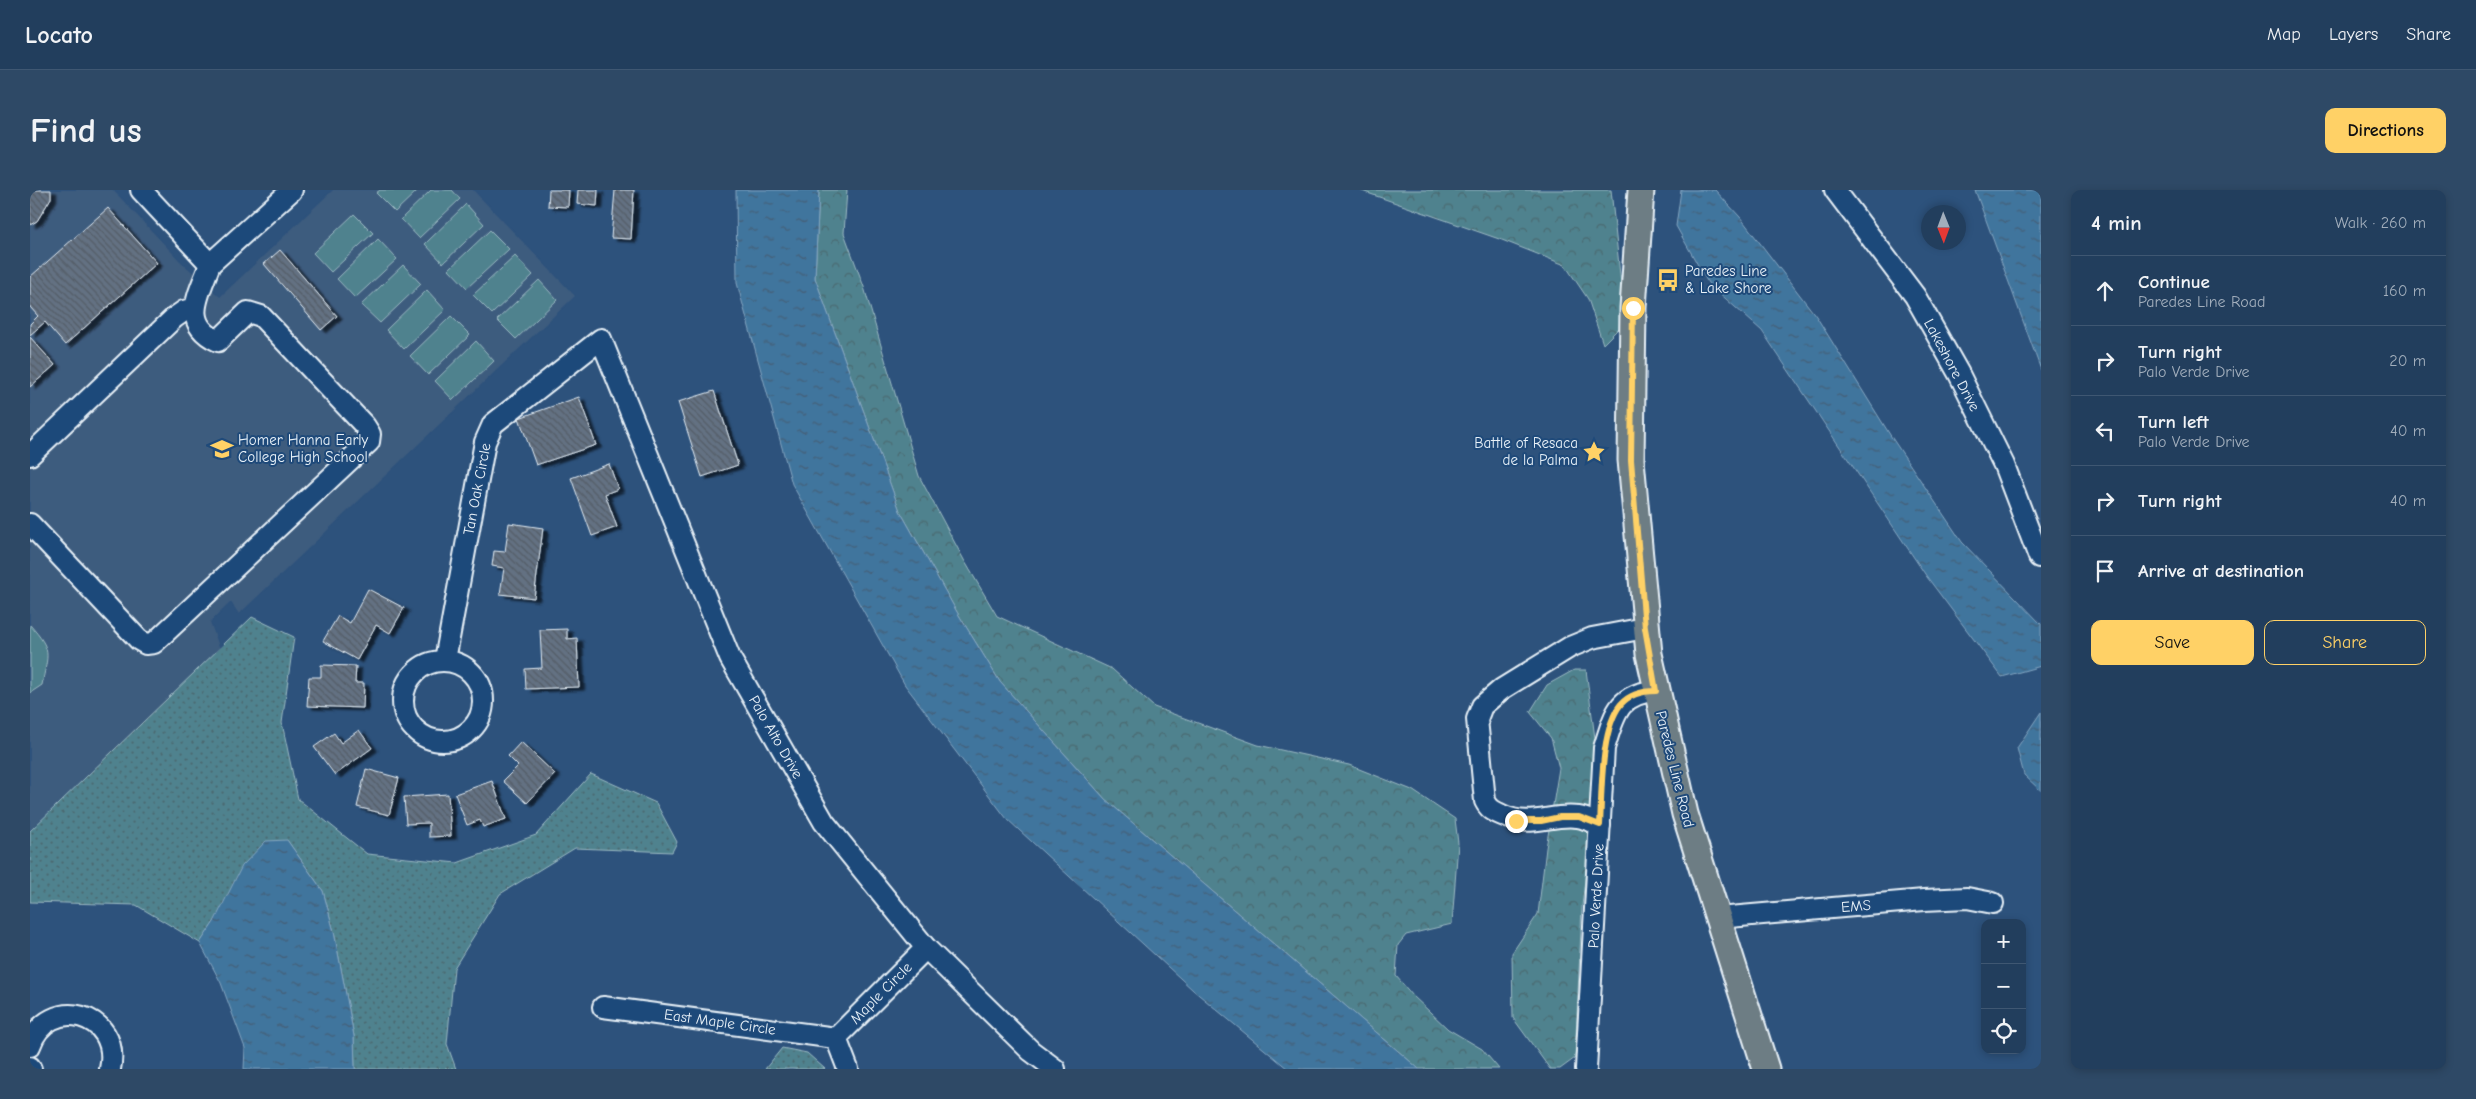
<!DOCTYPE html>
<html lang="en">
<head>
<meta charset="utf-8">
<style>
	:root { --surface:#223e5d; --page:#2e4966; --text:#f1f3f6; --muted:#a2aebc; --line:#3f5772; --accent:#ffd166 }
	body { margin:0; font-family:"Comic Neue",sans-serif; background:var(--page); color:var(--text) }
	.controls { position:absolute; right:15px; bottom:15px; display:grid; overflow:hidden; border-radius:10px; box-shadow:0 2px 8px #0003 }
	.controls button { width:45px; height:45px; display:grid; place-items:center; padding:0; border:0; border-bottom:1px solid var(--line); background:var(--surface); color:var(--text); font:25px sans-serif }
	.compass { position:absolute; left:1891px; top:15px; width:45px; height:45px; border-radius:50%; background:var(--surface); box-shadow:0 2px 8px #0003; rotate:179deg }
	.stop { position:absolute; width:15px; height:15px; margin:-11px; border:4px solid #ffd166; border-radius:50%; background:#fff }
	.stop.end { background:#ffd166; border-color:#fff; box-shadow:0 1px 5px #0008 }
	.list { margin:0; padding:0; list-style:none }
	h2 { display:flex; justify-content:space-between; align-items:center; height:65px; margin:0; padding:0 20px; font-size:21px }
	h2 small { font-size:16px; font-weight:400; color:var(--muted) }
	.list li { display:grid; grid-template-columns:32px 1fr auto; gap:15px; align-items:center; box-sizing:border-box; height:70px; padding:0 20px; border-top:1px solid var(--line) }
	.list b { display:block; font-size:19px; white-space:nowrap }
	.list p { margin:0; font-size:16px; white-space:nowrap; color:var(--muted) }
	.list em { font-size:16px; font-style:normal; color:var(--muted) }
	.actions { display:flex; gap:10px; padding:15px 20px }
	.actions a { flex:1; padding:11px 0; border:1px solid var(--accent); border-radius:10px; text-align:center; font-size:18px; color:var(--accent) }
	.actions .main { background:var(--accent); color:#111 }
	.icon { flex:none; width:28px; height:28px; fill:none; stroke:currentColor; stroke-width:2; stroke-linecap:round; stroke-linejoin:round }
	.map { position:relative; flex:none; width:2011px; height:879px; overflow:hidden; border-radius:10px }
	header { display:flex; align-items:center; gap:30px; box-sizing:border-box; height:70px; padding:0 25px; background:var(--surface); border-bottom:1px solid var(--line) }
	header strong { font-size:24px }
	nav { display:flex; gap:28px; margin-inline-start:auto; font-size:18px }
	.intro { display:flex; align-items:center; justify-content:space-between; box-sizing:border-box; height:120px; padding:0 30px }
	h1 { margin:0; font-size:35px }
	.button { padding:12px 22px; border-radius:10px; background:var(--accent); color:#111; font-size:18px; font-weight:700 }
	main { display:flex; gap:30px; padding:0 30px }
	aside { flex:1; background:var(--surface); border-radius:10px; box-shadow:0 2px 8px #0003 }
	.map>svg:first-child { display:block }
</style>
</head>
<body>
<header>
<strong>Locato</strong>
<nav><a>Map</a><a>Layers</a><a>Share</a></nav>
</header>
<div class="intro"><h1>Find us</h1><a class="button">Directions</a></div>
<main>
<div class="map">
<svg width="2011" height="879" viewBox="0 0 2011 879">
	<defs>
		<pattern id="grass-dots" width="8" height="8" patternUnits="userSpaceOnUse" patternTransform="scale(1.25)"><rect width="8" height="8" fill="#4f828e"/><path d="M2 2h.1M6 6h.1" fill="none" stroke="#4b686f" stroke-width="1.8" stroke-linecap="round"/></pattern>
		<pattern id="forest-crowns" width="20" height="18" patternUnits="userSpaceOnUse" patternTransform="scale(1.25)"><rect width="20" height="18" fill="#4f828e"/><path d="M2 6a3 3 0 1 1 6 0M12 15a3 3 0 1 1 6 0" fill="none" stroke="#4b686f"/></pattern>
		<pattern id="water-ripples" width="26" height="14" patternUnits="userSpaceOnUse" patternTransform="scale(1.25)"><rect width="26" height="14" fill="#41749d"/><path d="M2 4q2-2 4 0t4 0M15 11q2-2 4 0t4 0" fill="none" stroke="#445e74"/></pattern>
		<pattern id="building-back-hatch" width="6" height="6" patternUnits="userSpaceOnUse" patternTransform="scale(1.25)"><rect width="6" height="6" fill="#637182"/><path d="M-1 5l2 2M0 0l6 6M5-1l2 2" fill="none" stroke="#545c66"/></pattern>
		<filter id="shadow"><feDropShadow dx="5.5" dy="3" stdDeviation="1" flood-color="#0009"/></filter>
	</defs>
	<rect width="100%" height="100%" fill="#2d527c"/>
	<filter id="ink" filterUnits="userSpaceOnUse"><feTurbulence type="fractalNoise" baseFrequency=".02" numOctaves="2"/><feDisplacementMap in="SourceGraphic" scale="10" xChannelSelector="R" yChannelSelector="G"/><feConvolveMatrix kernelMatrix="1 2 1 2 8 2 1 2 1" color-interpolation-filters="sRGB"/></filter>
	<g filter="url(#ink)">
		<polygon fill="#3d5b7e" points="0,0 83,0 150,71 190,107 303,0 443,0 545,106 209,424 201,412 180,432 190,459 0,640"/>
		<g fill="url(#grass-dots)" stroke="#9cbac3">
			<polygon points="222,427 264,447 252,533 268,609 337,664 427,673 506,645 561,584 626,613 647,652 642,662 545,658 470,704 424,778 417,854 426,879 325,879 324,846 304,742 293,701 257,650 184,732 170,753 106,715 0,712 0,641"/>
			<polygon points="752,858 777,863 795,879 735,879"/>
		</g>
		<g fill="url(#forest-crowns)" stroke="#9cbac3">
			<polygon points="789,0 817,0 814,43 834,97 889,286 934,370 967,426 1082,479 1124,517 1228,555 1319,575 1382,600 1425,629 1428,653 1422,734 1376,745 1368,755 1366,786 1383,806 1418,839 1452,859 1469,879 1389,879 1075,609 970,492 927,422 870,321 785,88"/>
			<polygon points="1329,0 1581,0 1595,132 1573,154 1558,109 1535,75 1472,50"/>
			<polygon points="1544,480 1556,480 1568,571 1552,716 1545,868 1530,879 1520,879 1483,828 1482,763 1508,724 1516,658 1529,578 1521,548 1500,522 1517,495"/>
		</g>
		<g fill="#4f828e" stroke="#9cbac3">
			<polygon points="350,0 388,0 365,22 346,3"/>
			<polygon points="401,0 422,0 430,9 389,48 371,29"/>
			<polygon points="436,14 454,34 413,73 395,54"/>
			<polygon points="324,24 343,43 301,82 283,63"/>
			<polygon points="460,40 479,59 437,98 419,79"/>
			<polygon points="348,49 367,69 325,108 307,89"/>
			<polygon points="485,66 503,85 462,124 443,105"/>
			<polygon points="373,75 391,94 350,133 331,115"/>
			<polygon points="509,90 527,110 486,149 467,130"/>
			<polygon points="397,100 415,120 374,159 356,140"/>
			<polygon points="421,126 440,145 398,185 380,166"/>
			<polygon points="446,151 464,171 423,210 405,191"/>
			<path d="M0,435C23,461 18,463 12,495L0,503Z"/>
		</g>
		<g fill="url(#water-ripples)" stroke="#84a6c1">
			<polygon points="706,0 789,0 785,88 870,321 927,422 970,492 1075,609 1389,879 1258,879 1163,800 977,629 875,495 762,294 707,93"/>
			<polygon points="1651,0 1685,0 1710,27 1786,126 1862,248 1932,352 2011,434 2011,476 1972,487 1897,387 1732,141 1678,93 1646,36"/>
			<polygon points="1945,0 2011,0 2011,180"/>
			<polygon points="2011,522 2011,601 1994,585 1987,558"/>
			<polygon points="257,650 293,701 304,742 324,846 325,879 214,879 215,858 191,793 170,753 184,732 212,676 236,651"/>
		</g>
		<g fill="url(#building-back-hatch)" stroke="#e8f1f8" filter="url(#shadow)">
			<polygon points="0,0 21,0 21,8 7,31 0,35"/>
			<polygon points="519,0 539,0 538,17 518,16"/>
			<polygon points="548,0 568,0 567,16 547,14"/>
			<polygon points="585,0 604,0 601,49 581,48"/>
			<polygon points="78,18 127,73 35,155 15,132 0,145 0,134 8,126 0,117 0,87"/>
			<polygon points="250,60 307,126 291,140 234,74"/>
			<polygon points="0,147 25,175 0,197"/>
			<polygon points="684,201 708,275 672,287 648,212"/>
			<polygon points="549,207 566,255 506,275 489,228"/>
			<polygon points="579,274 588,299 575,304 587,337 562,346 541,288"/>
			<polygon points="479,333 513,338 504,408 470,404 474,378 462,376 464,361 475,362"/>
			<polygon points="338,399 374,418 360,443 346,435 327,470 293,451 308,426 320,433"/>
			<polygon points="537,439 537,449 547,448 549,497 496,499 495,479 512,478 510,440"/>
			<polygon points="291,475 326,476 325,493 334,493 333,518 277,516 279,487 291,487"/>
			<polygon points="329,540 342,558 305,585 284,557 304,543 311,553"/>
			<polygon points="491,552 525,584 497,613 473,591 488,576 478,566"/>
			<polygon points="336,579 369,588 359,625 327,617"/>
			<polygon points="462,591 476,629 453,637 450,630 437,635 425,604"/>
			<polygon points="418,604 421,646 399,647 399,633 376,634 374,607"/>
		</g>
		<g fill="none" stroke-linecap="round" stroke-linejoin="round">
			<defs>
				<g id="minor">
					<polyline points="111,0 180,74 262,0"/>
					<polyline points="1805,0 1885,106 1929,184 1974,275 2009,367"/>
					<polyline points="0,265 144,128 154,121 165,118"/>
					<path d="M0,334L109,450L116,454L124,453L339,252L340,244L335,236L231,126L218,122L188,151C150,133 169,105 180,74"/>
					<polyline points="415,470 455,252 463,234 571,149 700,468 794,632 896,758 1001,861 1025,879"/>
					<circle cx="413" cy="511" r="40"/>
					<path d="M1570,635C1563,632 1555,628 1548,627C1520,623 1502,639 1472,625C1463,621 1459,619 1455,611L1447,529L1452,516L1472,499L1540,457L1562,448L1615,438"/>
					<polyline points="1688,728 1894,710 1937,708 1963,713"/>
					<polyline points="573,817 806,848"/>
					<polyline points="806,848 896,758"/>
					<polyline points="806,848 818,879"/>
					<path d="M0,856C18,803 92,823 80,879"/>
					<polyline points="0,877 1,879"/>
					<path d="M1556,879L1574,558C1584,527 1587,503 1626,501"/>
				</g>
				<polyline id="major" points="1611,0 1603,118 1601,270 1619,464 1655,624 1736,879"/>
			</defs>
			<use href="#minor" stroke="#e8f1f8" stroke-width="24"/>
			<use href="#major" stroke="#e8f1f8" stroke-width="29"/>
			<use href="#minor" stroke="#1f4a7a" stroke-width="20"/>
			<use href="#major" stroke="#6d7d84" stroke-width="25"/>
		</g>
	</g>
	<g fill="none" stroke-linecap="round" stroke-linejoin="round" filter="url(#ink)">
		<path stroke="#ffd166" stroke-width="6" d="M1486,631H1511L1530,627H1549L1570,635C1572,604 1570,539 1591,514C1600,504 1613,501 1626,501L1615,438L1601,270L1603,118"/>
	</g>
	<defs>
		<symbol id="bus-bare" viewBox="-9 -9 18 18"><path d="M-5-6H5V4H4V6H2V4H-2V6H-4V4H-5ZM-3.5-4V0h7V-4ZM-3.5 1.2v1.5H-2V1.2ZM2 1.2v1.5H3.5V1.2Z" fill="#ffd166" stroke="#1f4a7a" stroke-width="2.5" paint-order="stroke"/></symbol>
		<symbol id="school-bare" viewBox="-9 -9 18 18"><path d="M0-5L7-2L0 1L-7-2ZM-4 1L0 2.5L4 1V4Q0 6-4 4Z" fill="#ffd166" stroke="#1f4a7a" stroke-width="2.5" paint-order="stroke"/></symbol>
		<symbol id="sight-bare" viewBox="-9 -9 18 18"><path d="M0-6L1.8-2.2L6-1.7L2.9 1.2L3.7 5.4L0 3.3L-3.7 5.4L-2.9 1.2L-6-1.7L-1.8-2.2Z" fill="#ffd166" stroke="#1f4a7a" stroke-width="2.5" paint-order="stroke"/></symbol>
	</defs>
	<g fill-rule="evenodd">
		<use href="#bus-bare" x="1622" y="74" width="32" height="32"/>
		<use href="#school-bare" x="176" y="243" width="32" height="32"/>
		<use href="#sight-bare" x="1548" y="246" width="32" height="32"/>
	</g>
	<g text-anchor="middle" stroke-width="4" stroke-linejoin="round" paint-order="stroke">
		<g font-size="15" fill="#e8f1f8" stroke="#1f4a7a" text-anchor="start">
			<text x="1655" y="86">Paredes Line<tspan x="1655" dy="17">&amp; Lake Shore</tspan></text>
			<text x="208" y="255">Homer Hanna Early<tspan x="208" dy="17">College High School</tspan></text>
			<text x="1548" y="258" text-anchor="end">Battle of Resaca<tspan x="1548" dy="17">de la Palma</tspan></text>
		</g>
		<g font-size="15" fill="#e8f1f8" stroke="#1f4a7a">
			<text transform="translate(1922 175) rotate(62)" y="5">Lakeshore Drive</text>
			<text transform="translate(447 299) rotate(-79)" y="5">Tan Oak Circle</text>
			<text transform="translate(746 547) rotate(60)" y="5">Palo Alto Drive</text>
			<text transform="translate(1645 579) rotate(76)" y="5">Paredes Line Road</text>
			<text transform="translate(1566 706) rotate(-87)" y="5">Palo Verde Drive</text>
			<text transform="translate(1826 716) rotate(-5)" y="5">EMS</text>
			<text transform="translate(851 803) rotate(-45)" y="5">Maple Circle</text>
			<text transform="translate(690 832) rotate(8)" y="5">East Maple Circle</text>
		</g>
	</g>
</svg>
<div class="controls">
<button>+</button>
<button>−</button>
<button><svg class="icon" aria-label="locate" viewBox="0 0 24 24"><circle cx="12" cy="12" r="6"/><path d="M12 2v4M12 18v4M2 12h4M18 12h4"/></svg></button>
</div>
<svg class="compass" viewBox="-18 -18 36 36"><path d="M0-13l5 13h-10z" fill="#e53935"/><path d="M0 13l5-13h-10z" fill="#a2aebc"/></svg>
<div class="stop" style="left:1603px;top:118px"></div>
<div class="stop end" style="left:1486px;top:631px"></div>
</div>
<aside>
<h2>4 min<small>Walk · 260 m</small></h2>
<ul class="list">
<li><svg class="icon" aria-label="ahead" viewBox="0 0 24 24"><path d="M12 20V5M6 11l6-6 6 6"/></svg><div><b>Continue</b><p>Paredes Line Road</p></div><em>160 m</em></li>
<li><svg class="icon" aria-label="right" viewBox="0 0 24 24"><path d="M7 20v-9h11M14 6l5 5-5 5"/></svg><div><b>Turn right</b><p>Palo Verde Drive</p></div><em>20 m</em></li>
<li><svg class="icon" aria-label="left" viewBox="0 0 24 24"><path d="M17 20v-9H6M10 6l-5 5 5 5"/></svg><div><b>Turn left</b><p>Palo Verde Drive</p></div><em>40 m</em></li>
<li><svg class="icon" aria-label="right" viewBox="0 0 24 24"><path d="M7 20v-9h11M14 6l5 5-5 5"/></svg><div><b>Turn right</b></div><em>40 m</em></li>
<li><svg class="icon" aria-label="arrive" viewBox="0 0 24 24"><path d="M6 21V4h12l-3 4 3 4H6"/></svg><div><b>Arrive at destination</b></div></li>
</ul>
<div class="actions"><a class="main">Save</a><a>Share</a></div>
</aside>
</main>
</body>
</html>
